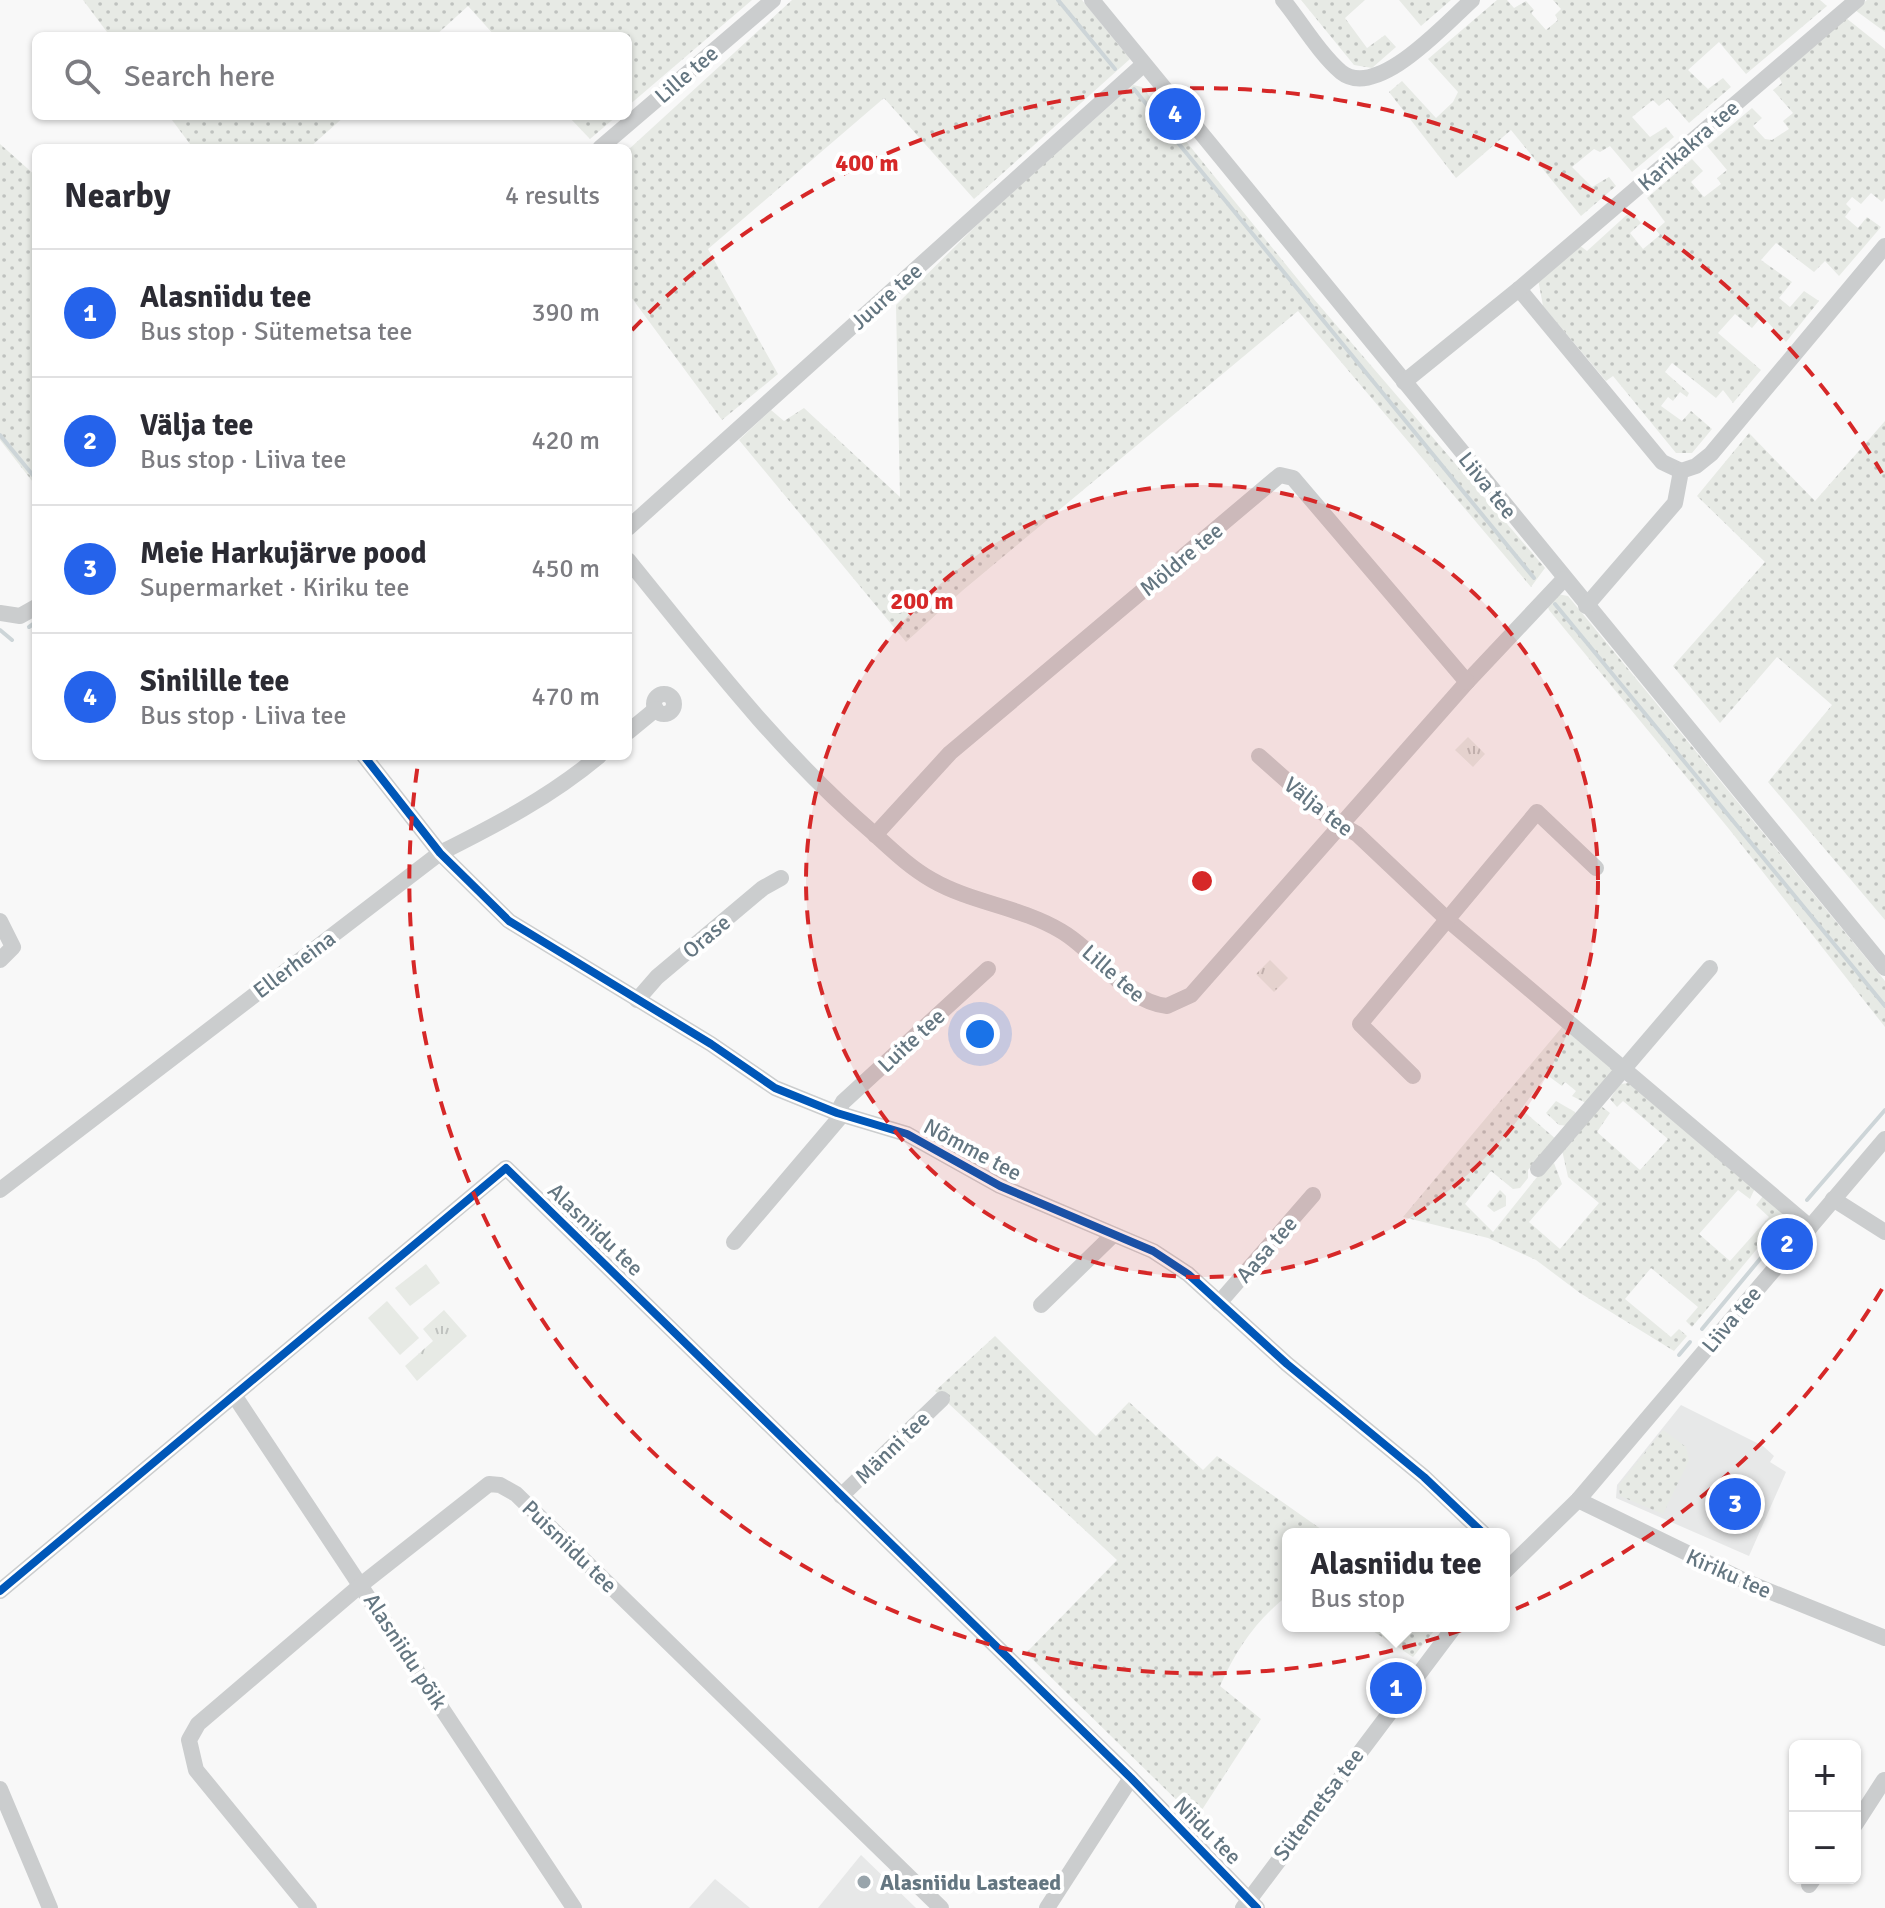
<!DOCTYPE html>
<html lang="en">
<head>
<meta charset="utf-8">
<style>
	:root { --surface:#fff; --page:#f7f7f7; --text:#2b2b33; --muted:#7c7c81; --line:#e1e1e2; --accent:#2563eb }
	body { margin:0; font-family:Signika,sans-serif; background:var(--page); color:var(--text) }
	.controls { position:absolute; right:24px; bottom:24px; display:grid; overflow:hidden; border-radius:12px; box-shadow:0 2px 6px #0004 }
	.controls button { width:72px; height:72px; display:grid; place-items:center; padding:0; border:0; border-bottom:2px solid var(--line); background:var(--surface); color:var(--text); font:40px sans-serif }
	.you { position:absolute; left:980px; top:1034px; width:28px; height:28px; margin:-20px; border:6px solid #fff; border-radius:50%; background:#1a73e8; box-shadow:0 0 0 12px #1a73e833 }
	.badge { display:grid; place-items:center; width:52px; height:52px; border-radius:50%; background:var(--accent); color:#fff; font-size:26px; font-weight:700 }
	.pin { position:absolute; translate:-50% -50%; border:4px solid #fff; box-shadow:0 2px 8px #0006 }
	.popup { position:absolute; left:1282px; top:1528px; width:228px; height:104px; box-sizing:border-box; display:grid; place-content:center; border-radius:12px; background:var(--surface); filter:drop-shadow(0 2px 6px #0005); font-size:26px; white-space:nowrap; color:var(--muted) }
	.popup b { font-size:30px; color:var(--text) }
	.popup::after { content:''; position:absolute; left:50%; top:100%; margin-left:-16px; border:16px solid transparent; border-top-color:var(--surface) }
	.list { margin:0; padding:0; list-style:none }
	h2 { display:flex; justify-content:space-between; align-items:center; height:104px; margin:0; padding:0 32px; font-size:34px }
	h2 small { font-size:26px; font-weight:400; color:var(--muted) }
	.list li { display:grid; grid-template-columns:52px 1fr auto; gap:24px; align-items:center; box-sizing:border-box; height:128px; padding:0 32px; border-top:2px solid var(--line) }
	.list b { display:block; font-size:30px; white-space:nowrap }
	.list p { margin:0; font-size:26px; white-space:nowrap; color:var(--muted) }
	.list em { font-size:26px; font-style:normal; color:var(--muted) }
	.icon { flex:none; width:44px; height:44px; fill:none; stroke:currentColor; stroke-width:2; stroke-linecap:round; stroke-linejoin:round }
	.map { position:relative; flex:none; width:1885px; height:1908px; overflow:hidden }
	.search { position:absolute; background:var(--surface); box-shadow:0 2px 6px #0004; left:32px; top:32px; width:600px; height:88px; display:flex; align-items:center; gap:20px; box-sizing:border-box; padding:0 28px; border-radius:12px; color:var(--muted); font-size:30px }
	.panel { position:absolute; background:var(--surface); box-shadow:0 2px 6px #0004; left:32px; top:144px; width:600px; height:616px; border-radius:12px }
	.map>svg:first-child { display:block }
</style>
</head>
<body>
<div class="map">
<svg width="1885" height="1908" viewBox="0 0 1885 1908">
	<defs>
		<pattern id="grass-dots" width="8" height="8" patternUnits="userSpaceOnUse" patternTransform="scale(2)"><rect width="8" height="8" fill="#e7eae5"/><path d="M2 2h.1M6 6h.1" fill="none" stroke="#bfc2bf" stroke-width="1.8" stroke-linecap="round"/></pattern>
		<pattern id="park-tufts" width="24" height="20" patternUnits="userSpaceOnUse" patternTransform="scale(2)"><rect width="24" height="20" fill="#e7eae5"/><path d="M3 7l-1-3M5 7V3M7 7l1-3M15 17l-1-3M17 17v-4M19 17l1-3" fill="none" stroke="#bfc2bf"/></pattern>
	</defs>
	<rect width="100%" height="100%" fill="#f8f8f8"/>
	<g fill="#e7e8e8">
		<polygon points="1681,1405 1763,1446 1774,1456 1770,1462 1786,1472 1749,1556 1616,1498 1617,1485"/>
		<polygon points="861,1855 916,1908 818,1908"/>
		<polygon points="715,1879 750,1908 689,1908"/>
	</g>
	<g fill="url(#grass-dots)">
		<polygon points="83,0 752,0 628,106 628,36 495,36 468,6 435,36 110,36"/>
		<polygon points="792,0 1082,0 1130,59 974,199 884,98 708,249 778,374 722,420 628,293 628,150"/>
		<polygon points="1301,0 1365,0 1345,18 1367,48 1385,35 1396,47 1372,68 1354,65"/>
		<polygon points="1399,0 1451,0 1421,26"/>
		<polygon points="1497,0 1507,0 1514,8 1526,1 1534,10 1531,13 1546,30 1558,20 1555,15 1561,9 1553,0 1820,0 1827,6 1746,74 1719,42 1688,70 1708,89 1723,78 1731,87 1689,123 1668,99 1659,106 1653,100 1632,117 1650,137 1666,127 1674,137 1632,172 1610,146 1600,152 1594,149 1572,167 1592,187 1609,177 1616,186 1581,216 1511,130 1456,178 1389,92 1402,81 1436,118 1453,102 1458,92 1428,59"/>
		<polygon points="1867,0 1885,0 1885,32 1855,10"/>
		<polygon points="1846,18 1885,49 1885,198 1882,202 1871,193 1861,204 1852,197 1846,204 1851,209 1845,217 1858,228 1867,217 1881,227 1839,276 1825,261 1814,272 1776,243 1761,260 1792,282 1779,298 1790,307 1804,291 1819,301 1786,342 1762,316 1752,328 1735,314 1718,333 1761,370 1733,403 1723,390 1716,398 1672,363 1665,372 1689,393 1687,397 1680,392 1673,401 1668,397 1661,406 1682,421 1691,411 1712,429 1692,453 1676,453 1613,376 1606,381 1543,306 1538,279 1579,245 1587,251 1631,211 1641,223 1630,233 1643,249 1660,235 1656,230 1665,222 1647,198 1692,159 1703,171 1691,182 1704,197 1721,184 1717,178 1727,170 1707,146 1752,108 1762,118 1753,126 1765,139 1772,140 1789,129 1783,121 1793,113 1773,90 1782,83 1778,75"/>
		<polygon points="1133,85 1142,87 1313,298 1545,568 1531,587 1298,311 962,591 906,642 739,440 771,410 784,421 804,408 900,497 896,305 988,214"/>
		<polygon points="169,116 345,116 309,148 193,148"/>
		<polygon points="568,116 617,116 590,139"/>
		<polygon points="0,144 36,176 36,486 0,440"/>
		<polygon points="1885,421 1885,920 1768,782 1832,705 1777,657 1720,723 1673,666 1765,562 1697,496 1749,433 1815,501"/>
		<polygon points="1557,594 1568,596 1885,981 1885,1027 1729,829 1549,610 1547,604"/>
		<polygon points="1563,1026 1613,1067 1615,1074 1588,1104 1572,1096 1576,1091 1565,1082 1562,1086 1547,1075 1521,1109 1557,1140 1528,1170 1528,1178 1520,1188 1513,1189 1491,1171 1465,1204 1493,1232 1541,1172 1554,1163 1562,1184 1529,1222 1560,1249 1599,1203 1568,1177 1562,1150 1601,1106 1610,1113 1597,1132 1640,1170 1668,1139 1623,1101 1617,1107 1610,1099 1620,1084 1629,1083 1755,1188 1750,1199 1738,1190 1699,1234 1730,1261 1769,1217 1756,1205 1763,1196 1786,1214 1692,1327 1686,1321 1698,1307 1651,1268 1625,1299 1671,1337 1679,1329 1687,1336 1674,1351 1580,1293 1536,1260 1488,1238 1403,1217"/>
		<polygon points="1556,1101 1575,1112 1577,1119 1570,1126 1559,1125 1546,1113"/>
		<polygon points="1500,1190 1506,1196 1506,1206 1494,1212 1487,1206"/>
		<path d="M995,1336L1096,1436L1129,1402L1203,1470L1217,1456L1328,1534H1288V1595C1256,1621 1237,1648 1220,1686L1261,1719L1196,1819L1026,1653L1117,1560L935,1391Z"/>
		<polygon points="1663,1430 1686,1447 1689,1460 1663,1514 1620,1496 1619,1485"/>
		<polygon points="1365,1626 1438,1626 1413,1657"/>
	</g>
	<g fill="url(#park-tufts)">
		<polygon points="1468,737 1485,754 1473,767 1455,750"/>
		<polygon points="1270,960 1288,978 1274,992 1256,974"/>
		<polygon points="444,1310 467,1336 417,1381 405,1366 433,1341 423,1329"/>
	</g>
	<g fill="#e7eae5">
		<polygon points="426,1264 440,1283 410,1306 395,1288"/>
		<polygon points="387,1301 419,1338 400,1355 368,1318"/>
	</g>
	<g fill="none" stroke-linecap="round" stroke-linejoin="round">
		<g stroke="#cdd5d8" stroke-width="4">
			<polyline points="1058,0 1115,69"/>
			<polyline points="1134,89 1534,578"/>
			<polyline points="0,435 36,479"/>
			<polyline points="1555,604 1885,1006"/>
			<polyline points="29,627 36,622"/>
			<polyline points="0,630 12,640"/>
			<polyline points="1807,1200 1885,1110"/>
			<polyline points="1702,1329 1789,1224"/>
			<polyline points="1679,1355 1690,1342"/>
		</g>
		<g stroke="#cbcdce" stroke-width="16">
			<polyline points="1092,0 1885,968"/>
			<path d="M1283,0C1301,22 1319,53 1341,72C1377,101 1446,23 1472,0"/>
			<polyline points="600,148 773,0"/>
			<polyline points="1519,289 1662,462 1681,471"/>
			<polyline points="1404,382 1519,289 1857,0"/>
			<polyline points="628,528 1144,64"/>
			<path d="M628,560C705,655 778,751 871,831C890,848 909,867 932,880C972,903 1021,907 1061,931C1100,954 1125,1002 1167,1006L1191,995L1467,682L1564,579"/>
			<polyline points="1586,606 1675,503 1681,471 1696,466 1711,454 1885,246"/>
			<polyline points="0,613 20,616 36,607"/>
			<circle cx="664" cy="704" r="10"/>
			<polyline points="628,732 656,709"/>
			<polyline points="364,756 440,853 509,921 711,1044 775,1088 837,1113 907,1134 1000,1186 1153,1251 1188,1274 1287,1364 1424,1477 1484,1534"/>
			<polyline points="1259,756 1329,818 1357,834 1449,921 1810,1227"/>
			<polyline points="875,835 950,753 1280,475 1293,478 1467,682"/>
			<polyline points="0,921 13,947 0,960"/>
			<polyline points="637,1000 657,977 763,888 781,878"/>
			<polyline points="1413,1076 1360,1024 1537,812 1596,868"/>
			<polyline points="837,1113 843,1102 988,969"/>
			<polyline points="1538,1169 1710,968"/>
			<path d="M0,1190L440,853C496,825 550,797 599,756"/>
			<polyline points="1833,1199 1885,1232"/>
			<polyline points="734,1242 842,1115"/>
			<polyline points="1219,1303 1313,1195"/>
			<polyline points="1041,1305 1113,1235"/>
			<polyline points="234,1395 574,1908"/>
			<polyline points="841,1496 942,1399"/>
			<polyline points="1578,1500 1749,1583 1885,1638"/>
			<polyline points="1504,1572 1578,1500 1885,1139"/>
			<polyline points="0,1591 506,1168 1131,1778 1257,1908"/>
			<polyline points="0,1789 50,1908"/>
			<polyline points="1855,1825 1884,1780"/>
			<polyline points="1809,1885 1814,1878"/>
			<polyline points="309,1908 196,1770 189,1740 198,1724 362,1584 489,1484 500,1485 516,1494 941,1908"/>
			<polyline points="1047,1908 1131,1778"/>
			<polyline points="1243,1908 1455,1626"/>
		</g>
		<defs>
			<g id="cycleway">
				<polyline points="364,756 440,853 509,921 711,1044 775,1088 837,1113 907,1134 1000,1186 1153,1251 1188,1274 1287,1364 1424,1477 1484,1534"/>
				<polyline points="0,1591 506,1168 1131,1778 1257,1908"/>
			</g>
		</defs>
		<use href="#cycleway" stroke="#fff" stroke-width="13"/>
		<use href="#cycleway" stroke="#0057b8" stroke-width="8"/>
	</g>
	<circle cx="1202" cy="881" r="396" fill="#d62828" fill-opacity=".12"/>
	<g fill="none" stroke="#d62828" stroke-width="4" stroke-dasharray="14 10">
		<circle cx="1202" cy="881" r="396"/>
		<path d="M1882 1289A793 793 0 0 1 419 757M632 330A793 793 0 0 1 1882 473"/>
	</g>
	<circle fill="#98a4ab" stroke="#fff" stroke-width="3" cx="864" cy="1882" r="8"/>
	<g text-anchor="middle" stroke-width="8" stroke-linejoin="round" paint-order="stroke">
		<g font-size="22" fill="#647681" stroke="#fff">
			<text transform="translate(686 74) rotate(-41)" y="8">Lille tee</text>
			<text transform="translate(1688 145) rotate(-41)" y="8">Karikakra tee</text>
			<text transform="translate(886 296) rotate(-42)" y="8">Juure tee</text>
			<text transform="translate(1488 485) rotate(51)" y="8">Liiva tee</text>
			<text transform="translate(1181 559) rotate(-40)" y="8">Möldre tee</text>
			<text transform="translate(1319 806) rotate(38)" y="8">Välja tee</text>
			<text transform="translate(706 936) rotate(-40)" y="8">Orase</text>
			<text transform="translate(294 964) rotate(-37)" y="8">Ellerheina</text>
			<text transform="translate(1114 973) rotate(41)" y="8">Lille tee</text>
			<text transform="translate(911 1040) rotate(-43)" y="8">Luite tee</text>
			<text transform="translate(973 1149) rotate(28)" y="8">Nõmme tee</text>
			<text transform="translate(596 1229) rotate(44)" y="8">Alasniidu tee</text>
			<text transform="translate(1266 1249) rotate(-49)" y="8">Aasa tee</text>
			<text transform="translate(1731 1319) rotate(-50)" y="8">Liiva tee</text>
			<text transform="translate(892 1447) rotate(-44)" y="8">Männi tee</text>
			<text transform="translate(570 1546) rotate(44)" y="8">Puisniidu tee</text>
			<text transform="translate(1729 1573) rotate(24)" y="8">Kiriku tee</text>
			<text transform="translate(406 1651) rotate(57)" y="8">Alasniidu põik</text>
			<text transform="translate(1318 1804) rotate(-53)" y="8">Sütemetsa tee</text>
			<text transform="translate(1208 1830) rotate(45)" y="8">Niidu tee</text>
		</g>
		<g font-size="22" font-weight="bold" fill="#647681" stroke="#fff" text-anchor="start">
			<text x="880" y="1890">Alasniidu Lasteaed</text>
		</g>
	</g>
	<circle cx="1202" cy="881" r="12" fill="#d62828" stroke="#fff" stroke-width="4"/>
	<g font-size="24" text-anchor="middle" font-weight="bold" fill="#d62828" stroke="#fff" stroke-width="8" stroke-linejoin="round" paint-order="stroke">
		<text x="867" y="171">400 m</text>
		<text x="922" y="609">200 m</text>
	</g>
</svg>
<div class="controls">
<button>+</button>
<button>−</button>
</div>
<div class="you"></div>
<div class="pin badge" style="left:1396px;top:1688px">1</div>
<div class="popup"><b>Alasniidu tee</b>Bus stop</div>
<div class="pin badge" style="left:1787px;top:1244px">2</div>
<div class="pin badge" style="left:1735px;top:1504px">3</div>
<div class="pin badge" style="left:1175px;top:114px">4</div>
<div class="search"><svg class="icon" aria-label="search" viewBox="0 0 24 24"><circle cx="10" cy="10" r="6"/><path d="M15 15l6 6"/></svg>Search here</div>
<section class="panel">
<h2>Nearby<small>4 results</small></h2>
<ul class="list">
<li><span class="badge">1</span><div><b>Alasniidu tee</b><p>Bus stop · Sütemetsa tee</p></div><em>390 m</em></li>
<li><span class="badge">2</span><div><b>Välja tee</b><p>Bus stop · Liiva tee</p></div><em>420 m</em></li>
<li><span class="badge">3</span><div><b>Meie Harkujärve pood</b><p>Supermarket · Kiriku tee</p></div><em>450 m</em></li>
<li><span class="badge">4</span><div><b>Sinilille tee</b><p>Bus stop · Liiva tee</p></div><em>470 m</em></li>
</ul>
</section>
</div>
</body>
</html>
